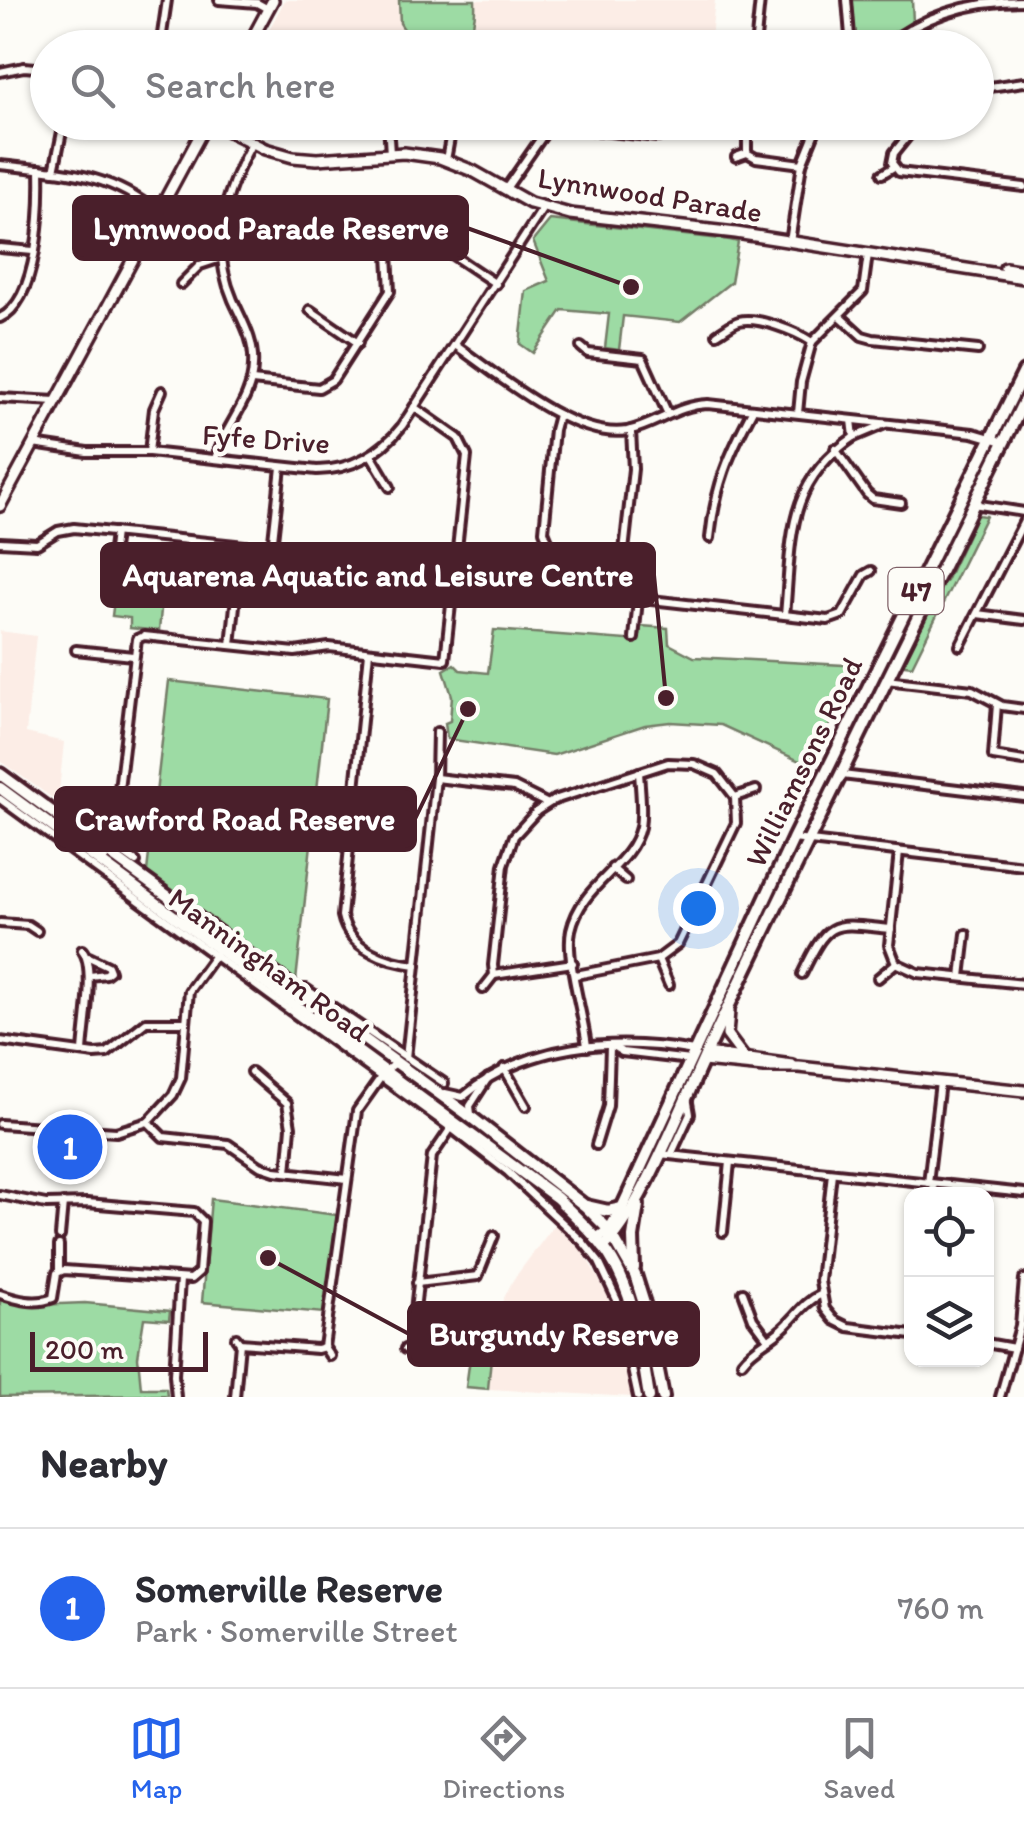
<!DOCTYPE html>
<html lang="en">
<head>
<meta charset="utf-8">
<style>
	:root { --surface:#fff; --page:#f2f2f3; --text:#2b2b33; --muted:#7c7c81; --line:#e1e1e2; --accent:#2563eb }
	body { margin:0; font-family:Itim,sans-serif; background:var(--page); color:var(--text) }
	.controls { position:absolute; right:30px; bottom:30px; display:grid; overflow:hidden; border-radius:20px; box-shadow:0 2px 8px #0004 }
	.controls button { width:90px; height:90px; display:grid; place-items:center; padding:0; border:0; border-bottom:2px solid var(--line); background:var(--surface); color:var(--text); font:50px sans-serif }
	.scale { position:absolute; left:30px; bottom:25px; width:178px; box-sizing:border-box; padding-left:10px; border:5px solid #4a1f2b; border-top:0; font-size:28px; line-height:35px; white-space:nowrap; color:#4a1f2b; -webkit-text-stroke:8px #fdfcf7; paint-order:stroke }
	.you { position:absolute; left:698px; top:908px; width:35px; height:35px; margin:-25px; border:8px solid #fff; border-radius:50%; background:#1a73e8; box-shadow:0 0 0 15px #1a73e833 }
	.badge { display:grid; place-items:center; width:65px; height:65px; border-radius:50%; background:var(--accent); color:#fff; font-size:32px; font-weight:700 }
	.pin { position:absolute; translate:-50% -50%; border:5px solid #fff; box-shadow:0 2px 10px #0006 }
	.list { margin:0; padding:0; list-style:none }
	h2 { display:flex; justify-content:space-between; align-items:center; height:130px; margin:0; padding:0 40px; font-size:42px }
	h2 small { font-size:32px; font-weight:400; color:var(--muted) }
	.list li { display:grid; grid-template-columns:65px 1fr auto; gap:30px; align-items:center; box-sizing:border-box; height:160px; padding:0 40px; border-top:2px solid var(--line) }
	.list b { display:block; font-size:38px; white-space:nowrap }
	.list p { margin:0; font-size:32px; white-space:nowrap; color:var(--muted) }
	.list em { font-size:32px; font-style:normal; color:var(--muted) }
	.icon { flex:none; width:55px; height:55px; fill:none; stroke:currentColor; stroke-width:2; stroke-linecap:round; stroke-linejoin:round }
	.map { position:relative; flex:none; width:1024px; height:1397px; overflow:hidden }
	.search { position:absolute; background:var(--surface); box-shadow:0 2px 8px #0004; left:30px; right:30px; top:30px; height:110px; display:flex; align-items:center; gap:25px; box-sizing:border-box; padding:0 35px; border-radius:55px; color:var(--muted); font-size:38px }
	.sheet { height:290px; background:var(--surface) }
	nav { display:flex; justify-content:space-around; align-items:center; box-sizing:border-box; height:140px; border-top:2px solid var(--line); background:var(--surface); font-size:28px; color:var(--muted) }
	nav a { display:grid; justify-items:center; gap:5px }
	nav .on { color:var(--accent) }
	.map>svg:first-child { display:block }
</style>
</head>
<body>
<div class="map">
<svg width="1024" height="1397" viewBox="0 0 1024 1397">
	<rect width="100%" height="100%" fill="#fdfcf7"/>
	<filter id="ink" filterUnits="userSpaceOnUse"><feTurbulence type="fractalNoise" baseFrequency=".01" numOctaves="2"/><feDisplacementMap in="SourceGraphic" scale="20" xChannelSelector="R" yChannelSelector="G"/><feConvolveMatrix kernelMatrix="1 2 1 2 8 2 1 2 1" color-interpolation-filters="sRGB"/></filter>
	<g filter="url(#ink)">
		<g fill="#fcede6">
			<polygon points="285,0 715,0 710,47 259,48"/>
			<polygon points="0,631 36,636 26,733 64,742 58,802 0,761"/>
			<polygon points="555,1224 583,1252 607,1293 622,1339 633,1397 488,1389 495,1316 513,1280"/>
		</g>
		<g fill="#9ddba4" stroke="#747d68" stroke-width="2.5">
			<path d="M399,0H475C476,18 473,36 458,47H415L400,23Z"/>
			<polygon points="852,0 912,0 913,23 874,47 856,47"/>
			<polygon points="550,220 730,240 738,242 731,282 680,322 623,316 619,350 605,348 609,314 562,310 533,353 520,344 526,291 549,281 533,241"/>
			<polygon points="977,515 986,516 912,666 905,665 902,661 941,585 946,581"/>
			<polygon points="116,583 163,588 159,631 130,628 130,618 112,616"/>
			<polygon points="641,626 668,628 669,644 694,657 862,666 808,765 721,725 670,722 645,725 554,755 447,739 445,723 450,721 452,696 444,670 454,664 460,670 488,673 494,630 639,641"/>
			<polygon points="169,681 327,699 296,981 292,986 146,880"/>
			<polygon points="55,1132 87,1135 85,1166 52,1163"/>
			<polygon points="211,1199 337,1215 324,1313 202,1302"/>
			<polygon points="0,1297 35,1305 85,1303 170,1311 169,1320 144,1318 138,1357 141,1388 166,1388 167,1395 0,1397"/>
			<polygon points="469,1314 495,1316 488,1389 466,1387 472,1344 467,1336"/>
		</g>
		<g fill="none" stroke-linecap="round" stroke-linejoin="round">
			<defs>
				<g id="street">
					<polyline points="219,0 257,3 268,9"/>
					<polyline points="847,0 851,48"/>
					<polyline points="160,48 167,0"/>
					<polyline points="755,48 760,0"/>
					<path d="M883,48C923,15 973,1 1024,1"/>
					<polyline points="0,72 24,67 48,69"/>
					<polyline points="976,89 1024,82"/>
					<polyline points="388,122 390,154"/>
					<polyline points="535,122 542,134"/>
					<polyline points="919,122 894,153 892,163 899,172 1024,187"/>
					<polyline points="747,153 747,122"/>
					<polyline points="736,157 747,153 756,158 802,164"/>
					<polyline points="446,160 453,122"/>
					<path d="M0,165C62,172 107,171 158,213"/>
					<polyline points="54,171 64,122"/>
					<polyline points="882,174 894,167"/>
					<polyline points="505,190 546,131 581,129 658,137"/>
					<polyline points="221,226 298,240 412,236 442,248 496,284"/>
					<polyline points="790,242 802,164 819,122"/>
					<polyline points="0,248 33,251"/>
					<polyline points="181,284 200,265 221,258"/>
					<polyline points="310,310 358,343"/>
					<polyline points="840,316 862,336 873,339 978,350"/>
					<path d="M0,318C39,300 41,207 40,169"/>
					<path d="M717,334C724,330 732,323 739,321C758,316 797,332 812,342"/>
					<path d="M455,345C498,375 574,440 627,431C656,425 677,405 708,404L973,433L1004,442"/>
					<polyline points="581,347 588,353 643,359 667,412"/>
					<polyline points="252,381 319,388 333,380 390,291 387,236"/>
					<polyline points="0,398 56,401"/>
					<polyline points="798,413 801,382 812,342 863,291 868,254"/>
					<polyline points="558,415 554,430 544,531 559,568 574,581 607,595 828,620 842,615 864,575 871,571"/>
					<polyline points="852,420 854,437 885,424"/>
					<path d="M33,444L87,452H149L317,470C351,470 381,453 402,426L543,208"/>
					<polyline points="835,449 867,494 873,499 901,503"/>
					<polyline points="149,452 154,409 162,391"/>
					<polyline points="371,455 390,487"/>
					<path d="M215,459C224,426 252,402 253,366C255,341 243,322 233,300C209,244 224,194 252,143"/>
					<polyline points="973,504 1024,512"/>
					<path d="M710,538C715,486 729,454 753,409"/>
					<polyline points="0,542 37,544 58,531 74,528 455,568"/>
					<polyline points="272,549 281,467"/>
					<polyline points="109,585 115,532"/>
					<polyline points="526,596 559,568"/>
					<polyline points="619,597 633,469 631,430"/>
					<polyline points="977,614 1024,620"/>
					<path d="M785,615C792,541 785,483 854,437"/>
					<polyline points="634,638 638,600"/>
					<polyline points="231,645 241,546"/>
					<polyline points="960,646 1024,521"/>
					<polyline points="76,650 133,656"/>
					<path d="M369,652L342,916C349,949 387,962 416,965"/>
					<polyline points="886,680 972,690 1002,706 1024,709"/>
					<polyline points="997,704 993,756 1024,761"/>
					<polyline points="842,775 1024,797"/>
					<polyline points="436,778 514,787 546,803"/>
					<polyline points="735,797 756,790"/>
					<polyline points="0,799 451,1128 508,1172 583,1242 599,1262 617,1300 638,1397"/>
					<polyline points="61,809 136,862"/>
					<polyline points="793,839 1024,866"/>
					<polyline points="899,852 889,945 896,963 918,973 1024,984"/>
					<polyline points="103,862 113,839 137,639 144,636 295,652 329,647 445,660 467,456 458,438 414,407"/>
					<polyline points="612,868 626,880"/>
					<polyline points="0,923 28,925 37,931"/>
					<path d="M82,950C96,966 84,1028 83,1052"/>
					<polyline points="89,957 108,966 110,971 106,974 90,976"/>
					<polyline points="658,959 669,985"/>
					<path d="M802,974C829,918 831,923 891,929"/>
					<polyline points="494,975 573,963"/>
					<polyline points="961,977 966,934"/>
					<polyline points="878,978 896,963"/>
					<polyline points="300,989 306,989 444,1083"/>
					<polyline points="483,989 494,975 493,965 504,865 514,836 537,811 554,800 668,763 694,764 717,774 735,797 736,823 678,944 658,959 576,975"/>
					<polyline points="0,1041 95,1054 107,1053 146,1022 185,1022"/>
					<path d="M587,1047C584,1015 565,958 571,930C581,884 631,867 640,827C643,810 640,790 639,772"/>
					<polyline points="614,1047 622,1052 690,1060"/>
					<polyline points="406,1058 436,778 437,732"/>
					<polyline points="504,1068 526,1106"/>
					<polyline points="251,1072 287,1103 291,1127 287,1172"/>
					<path d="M445,1093L463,1097C525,1043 615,1037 694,1051"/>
					<polyline points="471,1114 470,1106 488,1078"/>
					<polyline points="148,1122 163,1137 228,1144 260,1166 275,1171 347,1179"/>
					<polyline points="0,1124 116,1132 148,1122 173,1095 181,1078 189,991 215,955"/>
					<polyline points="596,1145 608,1106 610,1047"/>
					<polyline points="660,1154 1024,1193"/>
					<polyline points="671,1155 690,1114 687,1097"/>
					<polyline points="832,1173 820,1281 825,1309 834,1320 848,1327 912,1335"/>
					<polyline points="928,1183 940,1082"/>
					<polyline points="932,1194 934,1184"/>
					<path d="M0,1195L46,1204L87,1203L194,1212L203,1221L199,1272L191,1279L64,1270L57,1273L53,1298C36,1305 17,1300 0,1294"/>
					<polyline points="723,1232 730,1162"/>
					<polyline points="60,1236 63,1203"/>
					<polyline points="59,1245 59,1271"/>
					<polyline points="417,1283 478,1276 494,1236"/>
					<polyline points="743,1292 753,1319 768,1339"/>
					<polyline points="236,1338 240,1343 317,1349 324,1347"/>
					<polyline points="986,1343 1014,1348"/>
					<polyline points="411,1347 456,1349 463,1345"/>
					<polyline points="405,1349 411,1347 432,1156 451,1128"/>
					<polyline points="330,1356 324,1347 357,1111 386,1070 396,1063"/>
					<path d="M742,1362C753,1347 769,1341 782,1329C795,1318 804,1302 820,1295"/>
					<polyline points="176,1397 174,1375 180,1279"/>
					<polyline points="235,1397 240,1343"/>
					<polyline points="1000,1397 1020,1326 1024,1279"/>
				</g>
				<g id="secondary">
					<polyline points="247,48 273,0"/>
					<polyline points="211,122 265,149 293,157 317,159 404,153 440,158 473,171 530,203 570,214 736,233 1024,278"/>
					<polyline points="1005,268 1024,271"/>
					<polyline points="0,506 207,122"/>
					<polyline points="729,1011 727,1035 742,1055"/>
					<polyline points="706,1053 792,1065"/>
					<polyline points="703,1061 764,1067 799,1067 1024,1091"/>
				</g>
				<g id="primary">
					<polyline points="0,774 467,1114 585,1206 609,1230 635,1275 646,1310 663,1397"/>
					<path d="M0,788L557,1198C575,1216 595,1234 609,1255C636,1296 641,1350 649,1397"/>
					<polyline points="586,1206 608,1211 622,1208"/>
					<polyline points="596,1239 609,1230 622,1208 793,839 1024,372"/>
					<path d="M603,1247C637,1222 690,1086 712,1041C813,827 920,615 1024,401"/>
					<polyline points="634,1268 633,1237 638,1205"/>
				</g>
			</defs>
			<use href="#street" stroke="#4a1f2b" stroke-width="14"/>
			<use href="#secondary" stroke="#4a1f2b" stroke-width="16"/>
			<use href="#primary" stroke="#4a1f2b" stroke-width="18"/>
			<use href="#street" stroke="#fdfcf7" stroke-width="6"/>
			<use href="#secondary" stroke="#fdfcf7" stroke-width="9"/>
			<use href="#primary" stroke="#fdfcf7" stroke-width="10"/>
		</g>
	</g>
	<g text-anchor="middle" stroke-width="9" stroke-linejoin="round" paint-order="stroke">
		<rect fill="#fdfcf7" stroke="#806168" stroke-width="2.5" x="888.5" y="568" width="55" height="46" rx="8"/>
		<g font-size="28" font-weight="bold" fill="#4a1f2b">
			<text x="916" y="601">47</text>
		</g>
		<g font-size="30" fill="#4a1f2b" stroke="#fdfcf7">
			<text transform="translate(650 195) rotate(9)" y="10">Lynnwood Parade</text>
			<text transform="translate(266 439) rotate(4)" y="10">Fyfe Drive</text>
			<text transform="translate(804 762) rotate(-64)" y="10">Williamsons Road</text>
			<text transform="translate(269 965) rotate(36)" y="10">Manningham Road</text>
		</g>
	</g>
	<path fill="none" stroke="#4a1f2b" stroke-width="4" d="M631 287L467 228M666 698L654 575M468 709L415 819M268 1258L409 1334"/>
	<g fill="#4a1f2b" stroke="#fdfcf7" stroke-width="4">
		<circle cx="631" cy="287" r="10"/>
		<circle cx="666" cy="698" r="10"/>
		<circle cx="468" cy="709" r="10"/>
		<circle cx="268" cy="1258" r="10"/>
	</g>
	<g fill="#4a1f2b" stroke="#4a1f2b" stroke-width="4">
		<rect x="74" y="197" width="393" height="62" rx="10"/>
		<rect x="102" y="544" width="552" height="62" rx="10"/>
		<rect x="56" y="788" width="359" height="62" rx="10"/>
		<rect x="409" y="1303" width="289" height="62" rx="10"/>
	</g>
	<g font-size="32" text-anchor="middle" font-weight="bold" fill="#fff">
		<text x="271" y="239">Lynnwood Parade Reserve</text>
		<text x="378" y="586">Aquarena Aquatic and Leisure Centre</text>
		<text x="235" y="830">Crawford Road Reserve</text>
		<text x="554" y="1345">Burgundy Reserve</text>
	</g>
</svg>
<div class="controls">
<button><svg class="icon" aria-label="locate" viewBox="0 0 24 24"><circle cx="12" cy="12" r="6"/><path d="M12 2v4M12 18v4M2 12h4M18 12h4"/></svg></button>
<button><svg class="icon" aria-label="layers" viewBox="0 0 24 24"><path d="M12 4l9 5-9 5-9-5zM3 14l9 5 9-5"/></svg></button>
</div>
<div class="scale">200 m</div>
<div class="you"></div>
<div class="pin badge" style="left:70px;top:1147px">1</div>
<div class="search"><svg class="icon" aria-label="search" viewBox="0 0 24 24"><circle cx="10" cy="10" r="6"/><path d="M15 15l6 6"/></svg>Search here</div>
</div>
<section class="sheet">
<h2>Nearby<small></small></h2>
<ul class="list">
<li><span class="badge">1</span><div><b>Somerville Reserve</b><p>Park · Somerville Street</p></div><em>760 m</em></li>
</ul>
</section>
<nav>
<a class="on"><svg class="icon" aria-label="map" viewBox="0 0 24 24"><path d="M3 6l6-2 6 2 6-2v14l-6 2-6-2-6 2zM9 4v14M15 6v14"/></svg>Map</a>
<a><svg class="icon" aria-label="directions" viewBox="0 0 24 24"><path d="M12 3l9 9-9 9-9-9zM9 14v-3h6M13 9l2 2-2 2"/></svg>Directions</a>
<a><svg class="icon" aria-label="saved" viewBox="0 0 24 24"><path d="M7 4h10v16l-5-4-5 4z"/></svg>Saved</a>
</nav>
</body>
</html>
